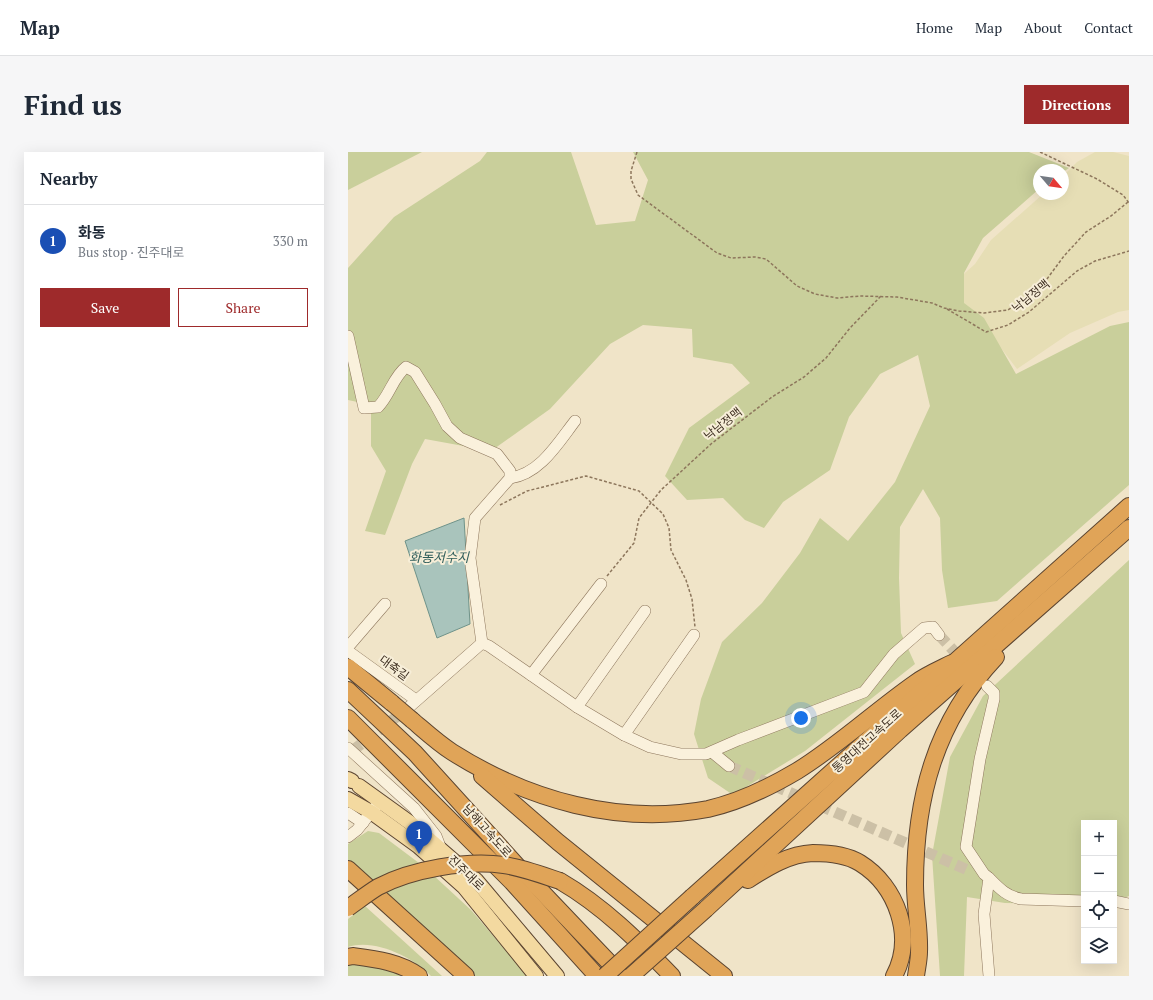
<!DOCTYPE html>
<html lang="en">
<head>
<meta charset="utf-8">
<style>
	:root { --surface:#fff; --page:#f6f6f7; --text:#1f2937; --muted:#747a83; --line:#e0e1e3; --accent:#9e2a2b }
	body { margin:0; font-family:"PT Serif","Noto Sans KR",serif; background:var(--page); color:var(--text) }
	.controls { position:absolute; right:12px; bottom:12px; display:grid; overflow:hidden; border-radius:0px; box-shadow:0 4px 16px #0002 }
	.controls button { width:36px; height:36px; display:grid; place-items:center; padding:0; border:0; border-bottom:1px solid var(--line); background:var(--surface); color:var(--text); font:20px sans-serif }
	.compass { position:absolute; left:685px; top:12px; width:36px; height:36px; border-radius:50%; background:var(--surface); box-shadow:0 4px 16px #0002; rotate:119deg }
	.you { position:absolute; left:453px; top:566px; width:14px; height:14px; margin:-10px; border:3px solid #fff; border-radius:50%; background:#1a73e8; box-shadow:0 0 0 6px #1a73e833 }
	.badge { display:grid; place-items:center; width:26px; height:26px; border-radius:50%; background:var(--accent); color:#fff; font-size:13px; font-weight:700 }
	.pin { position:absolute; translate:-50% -33px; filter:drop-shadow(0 1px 2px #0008) }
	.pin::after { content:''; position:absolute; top:21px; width:14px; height:12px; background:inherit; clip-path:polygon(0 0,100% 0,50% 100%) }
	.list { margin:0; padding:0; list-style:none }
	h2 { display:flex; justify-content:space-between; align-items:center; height:52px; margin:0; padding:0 16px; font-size:17px }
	h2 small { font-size:13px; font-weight:400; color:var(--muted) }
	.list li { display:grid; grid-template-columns:26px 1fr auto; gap:12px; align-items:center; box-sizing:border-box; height:72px; padding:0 16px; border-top:1px solid var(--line) }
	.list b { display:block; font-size:15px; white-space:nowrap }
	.list p { margin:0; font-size:13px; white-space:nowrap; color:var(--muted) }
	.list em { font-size:13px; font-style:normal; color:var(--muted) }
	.actions { display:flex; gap:8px; padding:12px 16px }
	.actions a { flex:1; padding:9px 0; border:1px solid var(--accent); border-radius:0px; text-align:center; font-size:14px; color:var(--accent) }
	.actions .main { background:var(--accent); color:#fff }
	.icon { flex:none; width:22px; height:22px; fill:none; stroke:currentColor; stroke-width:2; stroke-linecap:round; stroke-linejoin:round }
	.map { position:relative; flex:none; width:781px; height:824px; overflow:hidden; border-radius:0px }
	header { display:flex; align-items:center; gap:24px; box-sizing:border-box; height:56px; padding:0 20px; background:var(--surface); border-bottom:1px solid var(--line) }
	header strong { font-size:19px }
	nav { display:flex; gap:22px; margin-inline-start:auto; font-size:14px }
	.intro { display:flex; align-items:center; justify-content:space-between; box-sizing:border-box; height:96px; padding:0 24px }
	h1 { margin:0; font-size:28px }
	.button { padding:10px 18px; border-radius:0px; background:var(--accent); color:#fff; font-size:14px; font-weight:700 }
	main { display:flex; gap:24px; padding:0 24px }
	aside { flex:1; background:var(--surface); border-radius:0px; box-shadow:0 4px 16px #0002 }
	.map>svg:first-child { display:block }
</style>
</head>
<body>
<header>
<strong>Map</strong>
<nav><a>Home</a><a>Map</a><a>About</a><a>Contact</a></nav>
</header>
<div class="intro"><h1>Find us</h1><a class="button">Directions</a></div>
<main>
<aside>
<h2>Nearby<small></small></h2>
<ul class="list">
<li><span class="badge" style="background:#1a4fb4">1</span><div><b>화동</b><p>Bus stop · 진주대로</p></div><em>330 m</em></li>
</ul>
<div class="actions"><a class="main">Save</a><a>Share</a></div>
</aside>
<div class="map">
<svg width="781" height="824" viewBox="0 0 781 824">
	<rect width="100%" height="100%" fill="#f0e4c8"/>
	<polygon fill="#e6deb5" points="747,0 765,0 781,4 781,158 770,160 722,181 669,217 637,175 600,136 627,112 643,88 695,42 715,42 715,24 729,10"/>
	<g fill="#c9cf9b">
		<polygon points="0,0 74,0 0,38"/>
		<polygon points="139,0 223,0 248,73 287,69 300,28 285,0 681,0 721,16 715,20 715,18 691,18 691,37 635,86 616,121 616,151 636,166 668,222 762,174 781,170 781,333 649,449 600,456 594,418 592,366 575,337 552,375 551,426 553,481 567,512 457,599 385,643 360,626 346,582 353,547 374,490 414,451 452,401 472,366 500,389 547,330 582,254 570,203 532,222 501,265 482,318 435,350 416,376 397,368 375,346 339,348 317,324 341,276 402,231 384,212 345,205 344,177 295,173 262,192 202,257 143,299 77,287 64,312 37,383 17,379 38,319 23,294 23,261 19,252 0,248 0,116 46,65 132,9"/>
		<polygon points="781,408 781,744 766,750 766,671 736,671 736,753 657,751 619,745 616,824 592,824 584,703 602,605 635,544"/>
		<polygon points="20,679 31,681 71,711 52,717 24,731 0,713 0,692"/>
		<polygon points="84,722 123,758 180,824 115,824 32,740"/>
		<path d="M17,754L94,824H83C65,805 26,786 0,795V767Z"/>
		<polygon points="0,810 28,812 61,824 0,824"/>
	</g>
	<polygon fill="#a9c4bc" stroke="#6f938a" points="116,366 122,472 89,486 57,389"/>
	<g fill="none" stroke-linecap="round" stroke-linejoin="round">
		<g stroke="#ccc0a6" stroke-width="11" stroke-dasharray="11 5.5" stroke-linecap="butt">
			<polyline points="591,483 617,511"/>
			<polyline points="4,599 60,556"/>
			<polyline points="381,614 622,719"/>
		</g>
		<defs>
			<g id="minor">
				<path d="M0,184L16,256L30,255C42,243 45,225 58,215L67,220L87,252L99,274L112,286L149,302L162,319V326L127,366L122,406L134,491"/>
				<path d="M162,326C192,322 210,291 227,269"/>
				<polyline points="134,491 141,494 183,523 253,432"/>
				<polyline points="0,495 37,452"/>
				<polyline points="0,499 68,548"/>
				<polyline points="183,523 229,555 276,583 346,483"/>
				<polyline points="639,534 646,541 646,547 632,607 618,695 636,722 641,726 636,762 641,824"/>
				<polyline points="229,555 297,459"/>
				<polyline points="60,556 134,491"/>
				<polyline points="276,583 302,595 333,602 358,602 390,588 516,540 546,502 576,476 585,475 591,483"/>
				<polyline points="0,596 66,656 88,684 93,697"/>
				<polyline points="364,600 381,614"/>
				<polyline points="0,661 15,671"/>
				<polyline points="0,685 9,678 28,654"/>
				<path d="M641,726C651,736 658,744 673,747L736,749"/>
				<polyline points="766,749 781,752"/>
			</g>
			<g id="major">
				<polyline points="0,627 4,629"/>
				<polyline points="11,634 61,670 128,728 209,824"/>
				<polyline points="0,647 23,660 70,694 116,735 188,824"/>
			</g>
			<g id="highway">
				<polyline points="0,515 44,551"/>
				<polyline points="0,538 67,601 174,719 274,824"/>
				<polyline points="0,566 164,730 249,824"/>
				<path d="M64,568C77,579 90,591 104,600C180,648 271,674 360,657C391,650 422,635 449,619C491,593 527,559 567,531C578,523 592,517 604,511"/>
				<polyline points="134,624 210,690 376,824"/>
				<polyline points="0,717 118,824"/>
				<path d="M400,728C420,715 441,702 465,701C480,701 499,703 512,711C549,734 567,785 546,824"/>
				<path d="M212,729C255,754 290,789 324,824"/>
				<polyline points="344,745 781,354"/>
				<polyline points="358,757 552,578 781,376"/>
				<path d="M0,805L5,804C28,807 52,810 71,824"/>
				<path d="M568,824C569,816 571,808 571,800C572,778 567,755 567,733C567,646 587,570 648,505"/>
			</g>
		</defs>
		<use href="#minor" stroke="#8d765c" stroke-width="12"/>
		<use href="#major" stroke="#5b4430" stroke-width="16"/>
		<use href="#highway" stroke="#5b4430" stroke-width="18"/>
		<g stroke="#8d765c" stroke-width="1.5" stroke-dasharray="3 2" stroke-linecap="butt">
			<polyline points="289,0 283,19 283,27 290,43 369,101 383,106 407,105 418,107 449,134 467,142 489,146 512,144 549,145 584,151 596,156 611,159 636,161 660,158 693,135 716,104 738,80 763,64 780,50"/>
			<polyline points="692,0 749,27 775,43 781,51"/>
			<polyline points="599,157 638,180 660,173 681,160 729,119 747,109 781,99"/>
			<polyline points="152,353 179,339 238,324 291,339 315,362 321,376 323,398 338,428 344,447 347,475"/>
			<polyline points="259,424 286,391 291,366 313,338 363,292 424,245 456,225 478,206 502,176 533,144"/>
		</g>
		<use href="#minor" stroke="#faf1dc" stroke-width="11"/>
		<use href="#major" stroke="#f3d9a0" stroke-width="14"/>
		<use href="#highway" stroke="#e0a458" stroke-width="16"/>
		<defs>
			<g id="highway-bridge">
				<polyline points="44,551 64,568"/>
				<path d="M0,756C10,749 20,741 30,735C64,717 118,708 156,713C175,716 194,723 212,729"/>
				<polyline points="257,824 344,745"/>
				<polyline points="283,824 358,757"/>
			</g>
		</defs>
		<use href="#highway-bridge" stroke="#5b4430" stroke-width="18" stroke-linecap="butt"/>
		<use href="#highway-bridge" stroke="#e0a458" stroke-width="16"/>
	</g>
	<g text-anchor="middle" stroke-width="4" stroke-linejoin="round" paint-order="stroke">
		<g font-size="12" fill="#3d2e20" stroke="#f7eed8">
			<text transform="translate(683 144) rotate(-39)" y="4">낙남정맥</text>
			<text transform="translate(375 272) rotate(-38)" y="4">낙남정맥</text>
			<text transform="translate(46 516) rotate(36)" y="4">대축길</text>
			<text transform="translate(519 589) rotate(-42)" y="4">통영대전고속도로</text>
			<text transform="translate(139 679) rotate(48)" y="4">남해고속도로</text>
			<text transform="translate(118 721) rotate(44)" y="4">진주대로</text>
		</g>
		<g font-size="13" font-style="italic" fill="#2f5d5a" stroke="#f7eed8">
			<text x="91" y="410">화동저수지</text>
		</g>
	</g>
</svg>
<div class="controls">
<button>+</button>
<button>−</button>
<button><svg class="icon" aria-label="locate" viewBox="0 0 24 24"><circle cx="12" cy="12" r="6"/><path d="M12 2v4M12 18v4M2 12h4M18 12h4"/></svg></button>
<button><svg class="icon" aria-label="layers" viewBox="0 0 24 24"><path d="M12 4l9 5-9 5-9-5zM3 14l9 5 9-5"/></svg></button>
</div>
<svg class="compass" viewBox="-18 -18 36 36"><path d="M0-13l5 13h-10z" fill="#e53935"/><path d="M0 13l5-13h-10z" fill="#747a83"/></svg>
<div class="you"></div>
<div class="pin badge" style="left:71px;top:702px;background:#1a4fb4">1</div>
</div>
</main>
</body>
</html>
